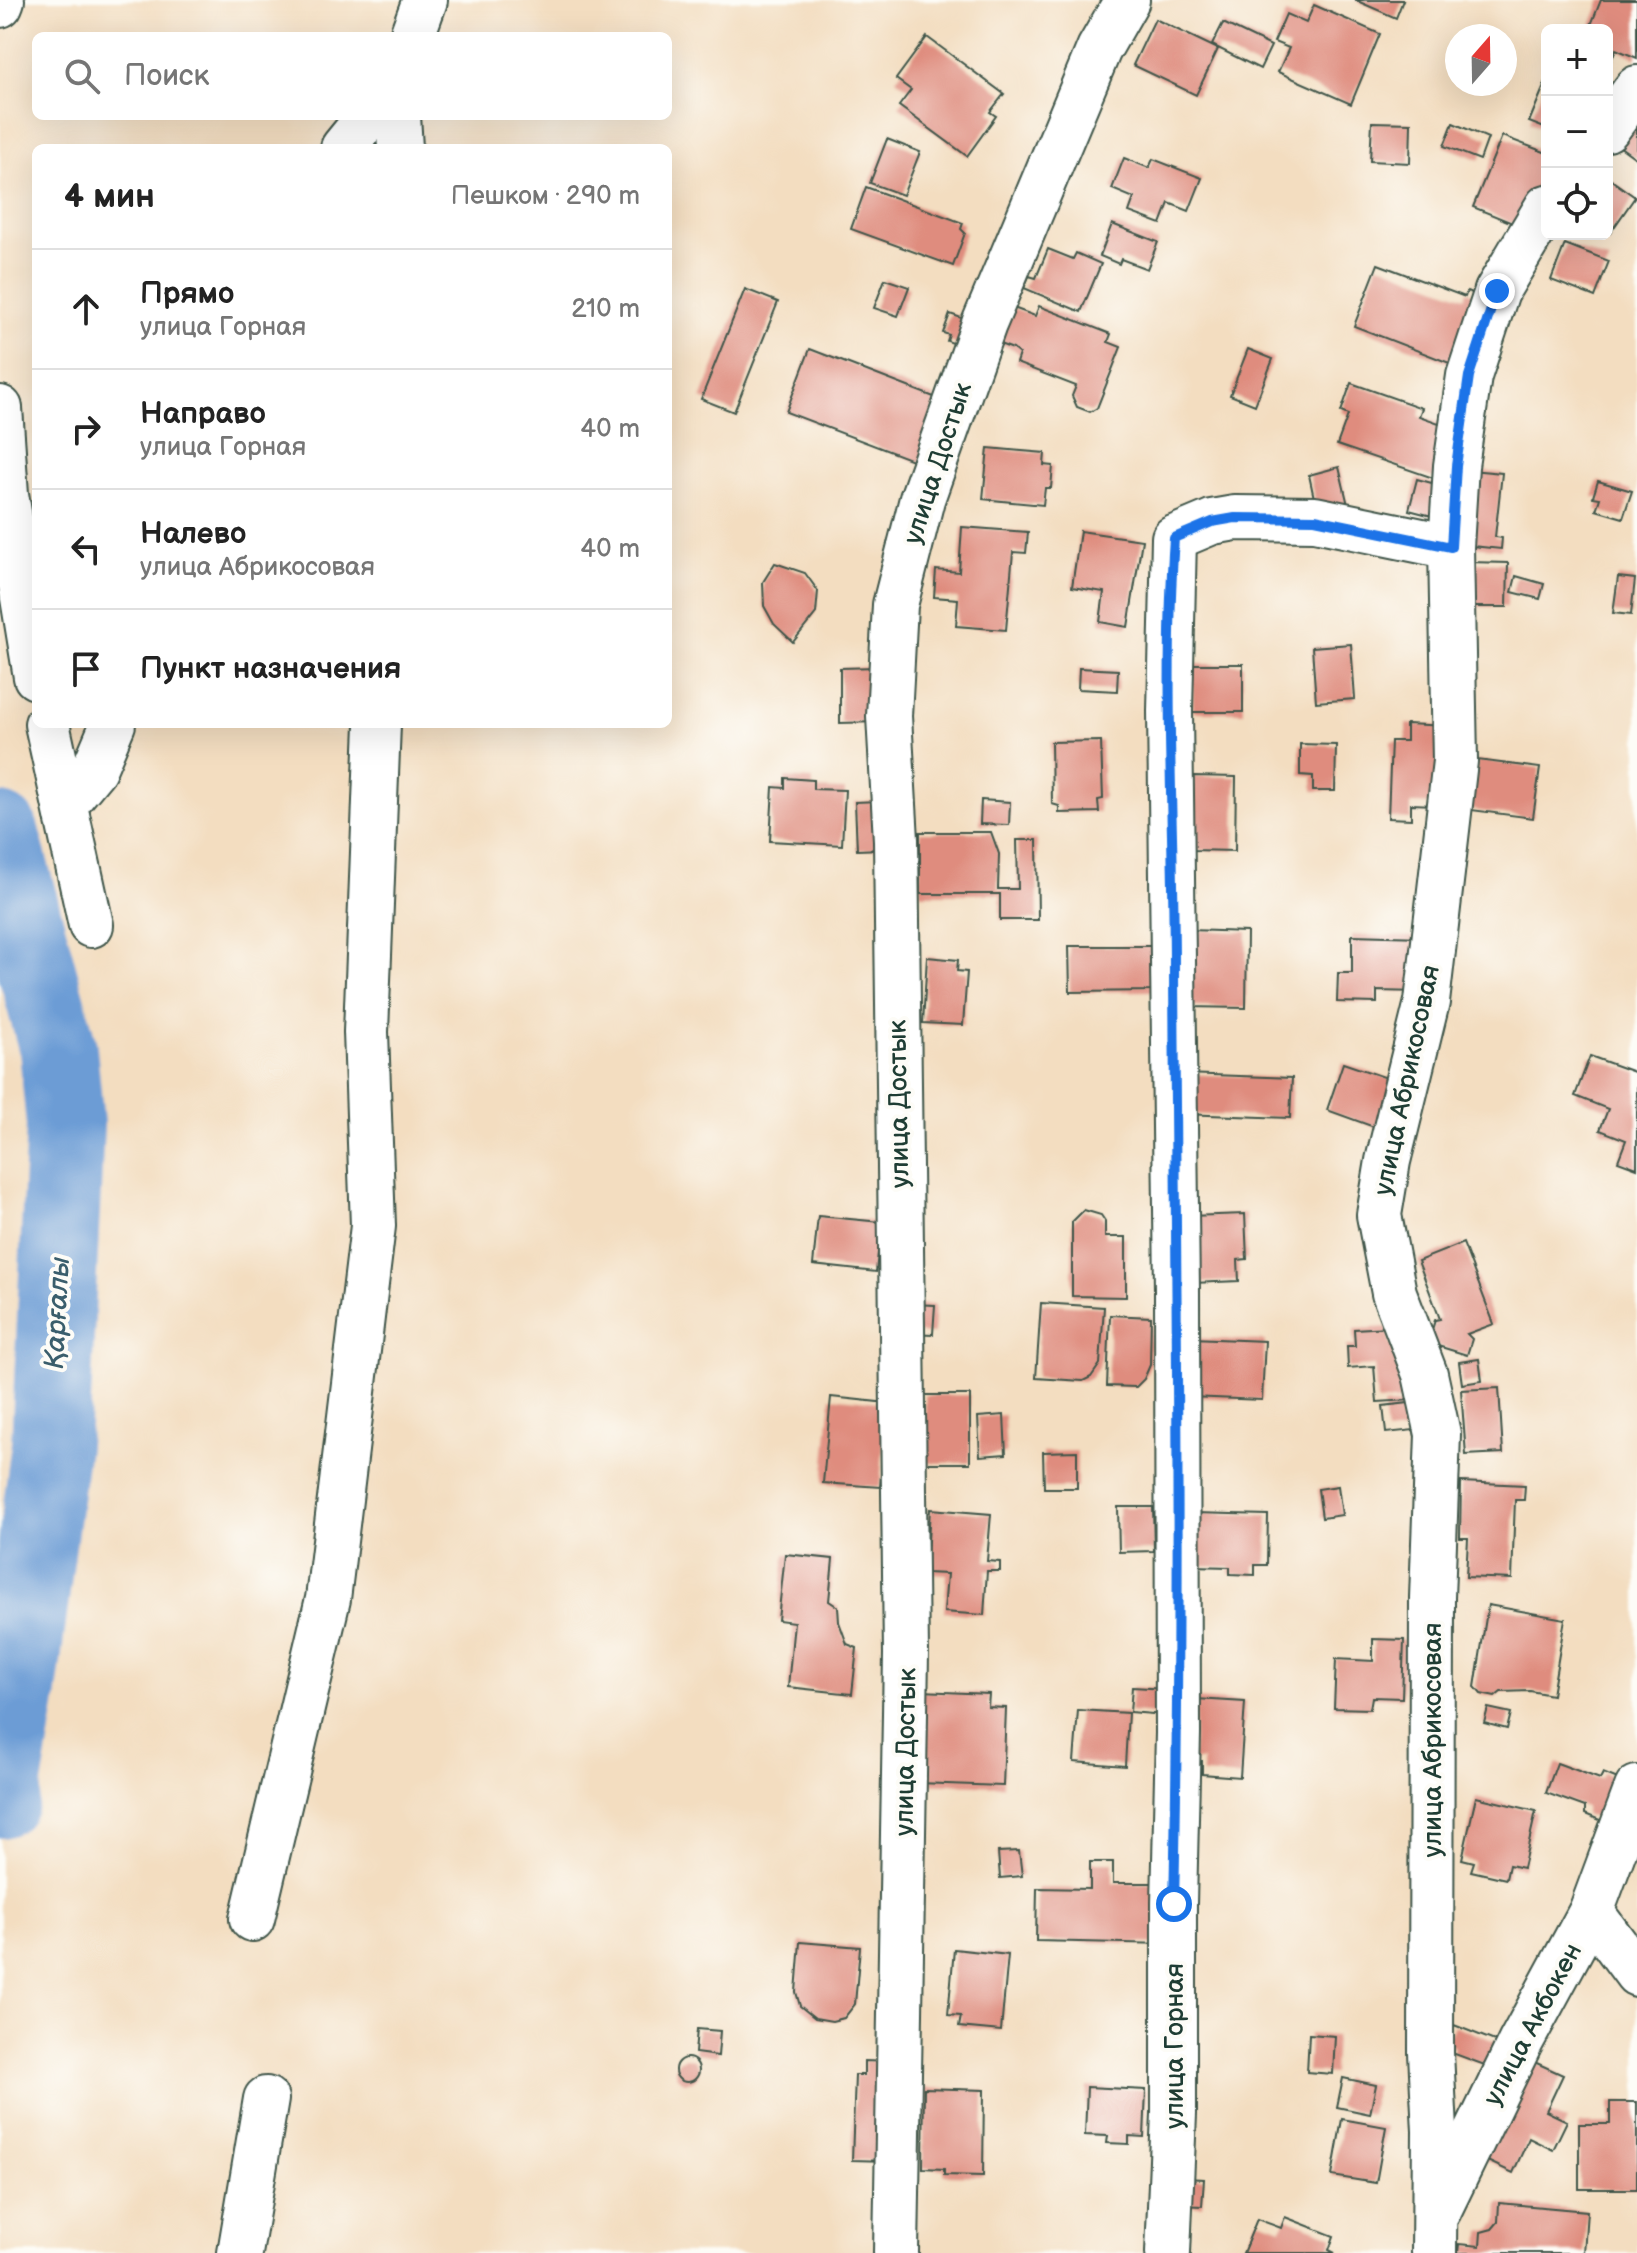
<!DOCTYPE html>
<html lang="ru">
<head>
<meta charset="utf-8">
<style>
	:root { --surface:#fff; --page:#f6f6f6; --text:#222; --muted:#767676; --line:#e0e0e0 }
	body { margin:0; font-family:"Balsamiq Sans",sans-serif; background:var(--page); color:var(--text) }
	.controls { position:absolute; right:24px; top:24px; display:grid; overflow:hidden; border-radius:12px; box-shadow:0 8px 32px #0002 }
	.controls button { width:72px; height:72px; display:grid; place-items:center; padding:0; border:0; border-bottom:2px solid var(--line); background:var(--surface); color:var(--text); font:40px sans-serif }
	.compass { position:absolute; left:1445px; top:24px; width:72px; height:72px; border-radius:50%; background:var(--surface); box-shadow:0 8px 32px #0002; rotate:20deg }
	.stop { position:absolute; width:24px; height:24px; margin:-18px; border:6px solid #1a73e8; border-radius:50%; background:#fff }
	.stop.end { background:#1a73e8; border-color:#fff; box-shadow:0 2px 8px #0008 }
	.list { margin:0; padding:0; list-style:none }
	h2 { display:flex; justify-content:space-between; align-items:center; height:104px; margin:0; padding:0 32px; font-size:34px }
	h2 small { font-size:26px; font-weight:400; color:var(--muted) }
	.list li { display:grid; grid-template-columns:52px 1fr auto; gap:24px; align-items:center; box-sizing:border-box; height:120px; padding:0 32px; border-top:2px solid var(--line) }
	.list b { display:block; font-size:30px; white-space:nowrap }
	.list p { margin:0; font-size:26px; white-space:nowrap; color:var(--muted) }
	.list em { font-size:26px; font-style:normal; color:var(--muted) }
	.icon { flex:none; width:44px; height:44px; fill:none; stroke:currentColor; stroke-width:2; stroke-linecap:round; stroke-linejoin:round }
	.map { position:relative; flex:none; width:1637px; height:2253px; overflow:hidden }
	.search { position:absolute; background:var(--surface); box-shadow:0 8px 32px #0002; left:32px; top:32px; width:640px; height:88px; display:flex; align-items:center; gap:20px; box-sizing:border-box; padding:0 28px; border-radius:12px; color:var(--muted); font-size:30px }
	.panel { position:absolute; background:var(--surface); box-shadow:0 8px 32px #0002; left:32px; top:144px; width:640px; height:584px; border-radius:12px }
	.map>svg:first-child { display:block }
</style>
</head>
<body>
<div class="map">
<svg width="1637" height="2253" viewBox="0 0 1637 2253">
	<rect width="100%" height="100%" fill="#fdfcf7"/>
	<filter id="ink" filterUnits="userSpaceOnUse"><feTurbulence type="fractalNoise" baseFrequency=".0125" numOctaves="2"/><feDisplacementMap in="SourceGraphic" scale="16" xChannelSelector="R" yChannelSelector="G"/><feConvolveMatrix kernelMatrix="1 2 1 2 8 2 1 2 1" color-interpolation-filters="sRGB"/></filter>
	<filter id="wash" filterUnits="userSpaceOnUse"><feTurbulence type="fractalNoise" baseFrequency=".006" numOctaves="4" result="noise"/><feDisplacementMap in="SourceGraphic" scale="32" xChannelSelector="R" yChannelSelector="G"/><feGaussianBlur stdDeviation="1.8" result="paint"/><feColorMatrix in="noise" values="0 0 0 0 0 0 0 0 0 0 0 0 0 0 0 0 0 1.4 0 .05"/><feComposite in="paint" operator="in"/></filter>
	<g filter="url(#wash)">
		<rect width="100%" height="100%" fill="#f3ddc0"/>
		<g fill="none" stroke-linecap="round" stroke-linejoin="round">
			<polyline stroke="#6c9cd5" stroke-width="78" points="0,832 58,1049 65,1125 50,1445 16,1705 0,1799"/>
		</g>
		<g id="blocks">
			<g fill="#df8c7e">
				<polygon points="1355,0 1403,0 1396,18"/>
				<polygon points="1601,0 1637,0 1637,58 1616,49 1607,70 1607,30 1589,30"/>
				<polygon points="1314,5 1380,34 1351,104 1278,72 1289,48 1274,42 1286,14 1306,23"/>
				<polygon points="1155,19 1218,49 1196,95 1133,65"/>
				<polygon points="1223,23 1271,46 1260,69 1212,45"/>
				<polygon points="927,37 1004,94 990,112 996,116 967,156 899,106 911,90 896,79"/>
				<polygon points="1547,79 1547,129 1529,122"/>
				<polygon points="1637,105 1637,159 1612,141"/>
				<polygon points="1372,122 1411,123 1410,163 1370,161"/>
				<polygon points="1453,123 1488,138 1480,160 1444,146"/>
				<polygon points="1502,136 1547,153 1547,181 1527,229 1473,207"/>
				<polygon points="887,139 920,152 903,195 870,183"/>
				<polygon points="1124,158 1149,168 1153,159 1202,178 1189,211 1169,203 1161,224 1129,212 1134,198 1112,189"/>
				<polygon points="1607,177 1635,197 1610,233 1607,231"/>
				<polygon points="866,187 963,223 961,229 965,233 953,266 851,229"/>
				<polygon points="1112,224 1158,242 1147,269 1121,259 1119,264 1100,256"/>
				<polygon points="1565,244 1609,261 1595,297 1551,280"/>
				<polygon points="1048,249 1073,259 1076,253 1101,264 1081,312 1024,288 1029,276 1036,278"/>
				<polygon points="1378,264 1465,297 1467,291 1483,297 1457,366 1354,326"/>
				<polygon points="885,279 909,287 898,316 874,308"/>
				<polygon points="745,289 778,302 734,412 701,399"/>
				<polygon points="1008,306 1035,316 1039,306 1111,334 1108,342 1121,347 1097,408 1090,412 1077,407 1072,396 1076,386 1016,363 1019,354 1013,349 994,342"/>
				<polygon points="950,314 973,322 964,347 947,341 949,335 943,333"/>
				<polygon points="810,349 934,397 935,405 920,463 786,412"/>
				<polygon points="1248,349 1273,359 1255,405 1230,395"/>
				<polygon points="1351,383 1422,408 1419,416 1456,429 1439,480 1337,445 1348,415 1341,412"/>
				<polygon points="988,448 1045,453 1044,465 1053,466 1051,488 1045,488 1043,505 983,499"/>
				<polygon points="1339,467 1348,505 1317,512 1309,475"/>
				<polygon points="1470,470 1502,473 1495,537 1502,538 1501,549 1462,545"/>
				<polygon points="1417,479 1439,485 1432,516 1409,510"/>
				<polygon points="1598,481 1632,491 1623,518 1596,510 1600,498 1593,497"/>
				<polygon points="962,527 1028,532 1026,553 1013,552 1006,630 956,626 958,599 934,597 936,570 959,572"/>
				<polygon points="1080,531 1142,540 1128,627 1100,622 1104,592 1072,587"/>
				<polygon points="1469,562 1508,563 1507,607 1469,607"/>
				<polygon points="775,563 805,573 818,591 816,613 793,642 774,624 764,606 763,582"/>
				<polygon points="1516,576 1544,584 1540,599 1512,592"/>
				<polygon points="1618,577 1635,579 1631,615 1613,613"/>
				<polygon points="1351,644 1355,699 1316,702 1312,647"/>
				<polygon points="1192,664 1243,664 1243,712 1193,712"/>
				<polygon points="878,667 879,722 840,723 840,668"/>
				<polygon points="1079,668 1118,670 1117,691 1078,689"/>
				<polygon points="1406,724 1447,726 1435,805 1411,804 1411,819 1388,818 1391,741 1406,741"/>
				<polygon points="1101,741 1103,799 1098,800 1099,812 1059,813 1059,806 1052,804 1051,742"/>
				<polygon points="1300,744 1336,745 1335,791 1313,791 1313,776 1300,775"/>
				<polygon points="1477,760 1540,768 1533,818 1471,810"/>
				<polygon points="1193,776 1236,777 1235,851 1192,850"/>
				<polygon points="785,778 813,780 813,789 845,790 842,845 770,841 773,787 785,788"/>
				<polygon points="981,800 1010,802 1009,825 980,824"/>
				<polygon points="879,801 882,849 857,850 855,802"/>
				<polygon points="920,832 991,832 999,854 998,889 1018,889 1017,840 1037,840 1038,920 1000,920 1000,894 920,894"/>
				<polygon points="1190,930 1247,932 1246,1008 1188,1007"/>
				<polygon points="1352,935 1422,937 1421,992 1377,991 1377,1003 1337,1002 1338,973 1352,973"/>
				<polygon points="1069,946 1156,946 1155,991 1070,992"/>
				<polygon points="927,957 958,960 957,971 967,972 963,1025 923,1023"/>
				<polygon points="1590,1056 1637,1073 1637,1168 1618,1161 1626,1140 1600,1130 1608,1109 1575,1096"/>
				<polygon points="1343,1063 1402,1083 1385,1131 1327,1110"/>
				<polygon points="1184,1074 1292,1078 1290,1118 1183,1114"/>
				<polygon points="1084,1210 1101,1215 1105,1221 1105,1237 1126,1237 1126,1297 1072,1296 1072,1222"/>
				<polygon points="1245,1214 1247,1259 1238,1260 1239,1281 1193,1283 1189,1216"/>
				<polygon points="818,1216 881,1222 876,1272 813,1265"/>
				<polygon points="1463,1243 1494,1324 1467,1334 1472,1339 1467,1355 1428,1343 1435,1320 1440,1319 1418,1261"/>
				<polygon points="1041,1303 1104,1307 1100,1364 1091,1377 1083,1381 1036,1378"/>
				<polygon points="911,1304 935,1305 933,1334 909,1333"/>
				<polygon points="1110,1315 1151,1317 1150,1365 1144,1379 1136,1387 1107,1386"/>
				<polygon points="1389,1327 1390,1345 1413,1345 1412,1400 1377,1402 1374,1366 1348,1368 1347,1346 1355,1346 1354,1329"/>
				<polygon points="1192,1338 1265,1341 1262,1400 1190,1397"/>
				<polygon points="1479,1359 1482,1381 1462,1384 1459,1362"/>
				<polygon points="1499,1388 1503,1453 1466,1455 1461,1390"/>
				<rect x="925" y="1395" width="45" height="68"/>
				<polygon points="831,1397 887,1403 880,1487 823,1483"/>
				<polygon points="1427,1401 1418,1458 1414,1430 1386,1433 1383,1406"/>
				<polygon points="1004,1415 1006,1454 980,1456 978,1417"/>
				<polygon points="1077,1451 1077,1488 1044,1488 1043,1452"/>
				<polygon points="1461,1482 1525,1485 1524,1500 1515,1500 1512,1579 1466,1577 1468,1538 1460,1538"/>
				<polygon points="1338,1486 1342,1515 1322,1518 1318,1489"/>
				<polygon points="1118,1507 1153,1507 1154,1551 1119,1552"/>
				<polygon points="930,1509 991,1514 987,1561 1000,1562 1000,1571 987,1571 984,1615 944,1612 947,1574 926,1573"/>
				<polygon points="1194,1513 1268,1515 1267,1565 1255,1565 1255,1575 1230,1574 1230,1567 1193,1566"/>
				<polygon points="785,1554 833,1559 829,1601 838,1607 839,1622 847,1644 857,1648 852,1694 788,1687 794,1622 778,1620"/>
				<polygon points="1488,1605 1565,1619 1552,1695 1530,1691 1501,1692 1495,1697 1481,1694 1475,1687"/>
				<polygon points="1373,1639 1404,1640 1402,1698 1372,1697 1370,1709 1334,1708 1336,1659 1373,1661"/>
				<polygon points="1132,1687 1166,1689 1164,1715 1130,1712"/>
				<polygon points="921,1691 989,1694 988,1707 1006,1708 1003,1786 918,1783"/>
				<polygon points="1196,1699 1245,1702 1240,1777 1202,1774 1202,1761 1192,1761"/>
				<polygon points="1488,1708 1511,1713 1507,1729 1484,1723"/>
				<polygon points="1078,1710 1128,1713 1125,1766 1074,1762"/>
				<polygon points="1557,1763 1600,1779 1603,1773 1628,1783 1612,1825 1585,1814 1585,1807 1546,1793"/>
				<polygon points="1476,1797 1536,1811 1523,1868 1509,1865 1506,1879 1471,1871 1474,1862 1462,1859"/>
				<polygon points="1019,1851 1022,1876 1000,1878 998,1852"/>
				<polygon points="1090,1862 1113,1862 1113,1883 1167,1883 1167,1944 1036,1941 1037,1888 1090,1889"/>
				<polygon points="800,1942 860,1947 855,2004 844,2018 832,2021 815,2018 800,2006 796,1992"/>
				<polygon points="954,1949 1008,1955 1001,2031 959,2027 961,2016 948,2015"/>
				<polygon points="1454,2025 1500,2043 1490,2067 1452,2053 1454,2047 1446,2044"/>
				<polygon points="697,2029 720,2031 718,2056 695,2053"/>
				<polygon points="1309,2034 1335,2036 1333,2074 1307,2072"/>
				<circle cx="687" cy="2070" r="12"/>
				<polygon points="1530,2060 1563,2075 1546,2111 1567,2121 1553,2150 1529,2138 1513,2173 1483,2159"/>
				<polygon points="864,2061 890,2062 888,2161 852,2160 855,2075 864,2075"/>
				<polygon points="1343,2078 1376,2085 1370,2114 1337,2107"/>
				<polygon points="1087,2087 1146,2090 1144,2137 1129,2136 1129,2144 1107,2143 1108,2136 1085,2135"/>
				<polygon points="924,2088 984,2090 983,2176 944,2175 944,2169 923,2168"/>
				<polygon points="1610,2102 1637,2102 1637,2189 1579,2189 1579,2124 1610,2124"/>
				<polygon points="1342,2119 1386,2127 1376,2183 1332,2176"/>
				<polygon points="1184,2178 1204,2179 1202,2206 1182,2205"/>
				<polygon points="1499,2203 1587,2211 1584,2253 1458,2253 1459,2244 1480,2246 1481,2232 1492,2229 1498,2222"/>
				<polygon points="1285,2217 1334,2236 1329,2250 1335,2253 1243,2253 1257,2219 1281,2228"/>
			</g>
		</g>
	</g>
	<g filter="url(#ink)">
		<use href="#blocks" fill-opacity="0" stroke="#3f5549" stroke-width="2"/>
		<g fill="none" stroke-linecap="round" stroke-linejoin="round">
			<defs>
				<g id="minor">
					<polyline points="0,5 2,0"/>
					<polyline points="412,36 425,0"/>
					<polyline points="398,116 400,148"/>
					<polyline points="1607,129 1637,88"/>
					<polyline points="343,148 369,116"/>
					<polyline points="0,408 6,494 36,677"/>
					<polyline points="47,724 91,925"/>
					<polyline points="65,804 94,769 113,724"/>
					<polyline points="1591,1912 1637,1974"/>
					<polyline points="252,1919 328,1599 373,1226 366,1032 378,724"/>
					<polyline points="1439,2210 1520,2043 1591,1912 1637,1788"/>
					<polyline points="240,2253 266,2099"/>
					<polyline points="896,2253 906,1654 896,840 889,716 895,605 922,499 984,324 1099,49 1127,0"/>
					<polyline points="1168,2253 1174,2114 1174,1904 1178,1733 1177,1292 1170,711 1174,538 1212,522 1235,518 1315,519 1451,547"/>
					<polyline points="1434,2253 1435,2131 1431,2053 1432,1598 1438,1434 1425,1374 1394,1293 1379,1215 1388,1161 1427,1002 1455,761 1451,547 1456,466 1469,376 1497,291 1547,207"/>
				</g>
			</defs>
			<use href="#minor" stroke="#3f5549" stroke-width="48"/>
			<use href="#minor" stroke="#fff" stroke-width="44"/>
		</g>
	</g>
	<g fill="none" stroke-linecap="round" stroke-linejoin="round" filter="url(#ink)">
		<path stroke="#1a73e8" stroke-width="10" d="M1174,1904C1181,1593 1176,1282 1174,971C1174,827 1164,682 1174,538L1212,522L1235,518L1315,519L1451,547L1456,466L1469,376L1497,291"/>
	</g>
	<g text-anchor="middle" stroke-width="8" stroke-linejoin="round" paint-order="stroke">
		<g font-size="26" fill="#1f3d34" stroke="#fdfcf7">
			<text transform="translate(937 463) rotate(-72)" y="9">улица Достык</text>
			<text transform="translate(1406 1080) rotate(-78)" y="9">улица Абрикосовая</text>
			<text transform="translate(898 1104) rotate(-91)" y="9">улица Достык</text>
			<text transform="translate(1432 1740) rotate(-90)" y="9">улица Абрикосовая</text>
			<text transform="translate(905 1752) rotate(-89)" y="9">улица Достык</text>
			<text transform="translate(1532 2024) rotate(-62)" y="9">улица Акбокен</text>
			<text transform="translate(1174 2046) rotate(-90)" y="9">улица Горная</text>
		</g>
		<g font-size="28" font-style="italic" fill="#3a5e6c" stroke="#fdfcf7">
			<text transform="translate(56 1313) rotate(-87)" y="10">Қарғалы</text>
		</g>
	</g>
</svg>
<div class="controls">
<button>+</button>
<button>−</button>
<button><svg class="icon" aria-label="locate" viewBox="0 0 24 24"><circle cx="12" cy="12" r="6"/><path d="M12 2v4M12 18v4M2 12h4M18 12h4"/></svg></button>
</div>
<svg class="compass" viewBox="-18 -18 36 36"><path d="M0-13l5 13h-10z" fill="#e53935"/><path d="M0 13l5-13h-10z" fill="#767676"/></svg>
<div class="stop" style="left:1174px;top:1904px"></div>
<div class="stop end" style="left:1497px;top:291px"></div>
<div class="search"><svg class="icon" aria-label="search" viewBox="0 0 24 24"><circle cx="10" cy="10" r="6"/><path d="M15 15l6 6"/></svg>Поиск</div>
<section class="panel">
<h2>4 мин<small>Пешком · 290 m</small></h2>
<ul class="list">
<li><svg class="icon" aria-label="ahead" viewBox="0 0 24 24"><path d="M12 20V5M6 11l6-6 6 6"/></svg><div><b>Прямо</b><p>улица Горная</p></div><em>210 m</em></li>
<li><svg class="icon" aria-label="right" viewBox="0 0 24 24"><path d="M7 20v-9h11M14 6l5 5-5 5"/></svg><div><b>Направо</b><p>улица Горная</p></div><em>40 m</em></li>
<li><svg class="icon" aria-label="left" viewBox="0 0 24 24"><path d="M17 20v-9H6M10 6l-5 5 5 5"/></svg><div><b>Налево</b><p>улица Абрикосовая</p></div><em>40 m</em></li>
<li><svg class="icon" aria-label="arrive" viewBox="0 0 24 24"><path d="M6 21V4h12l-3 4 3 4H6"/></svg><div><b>Пункт назначения</b></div></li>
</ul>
</section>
</div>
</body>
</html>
